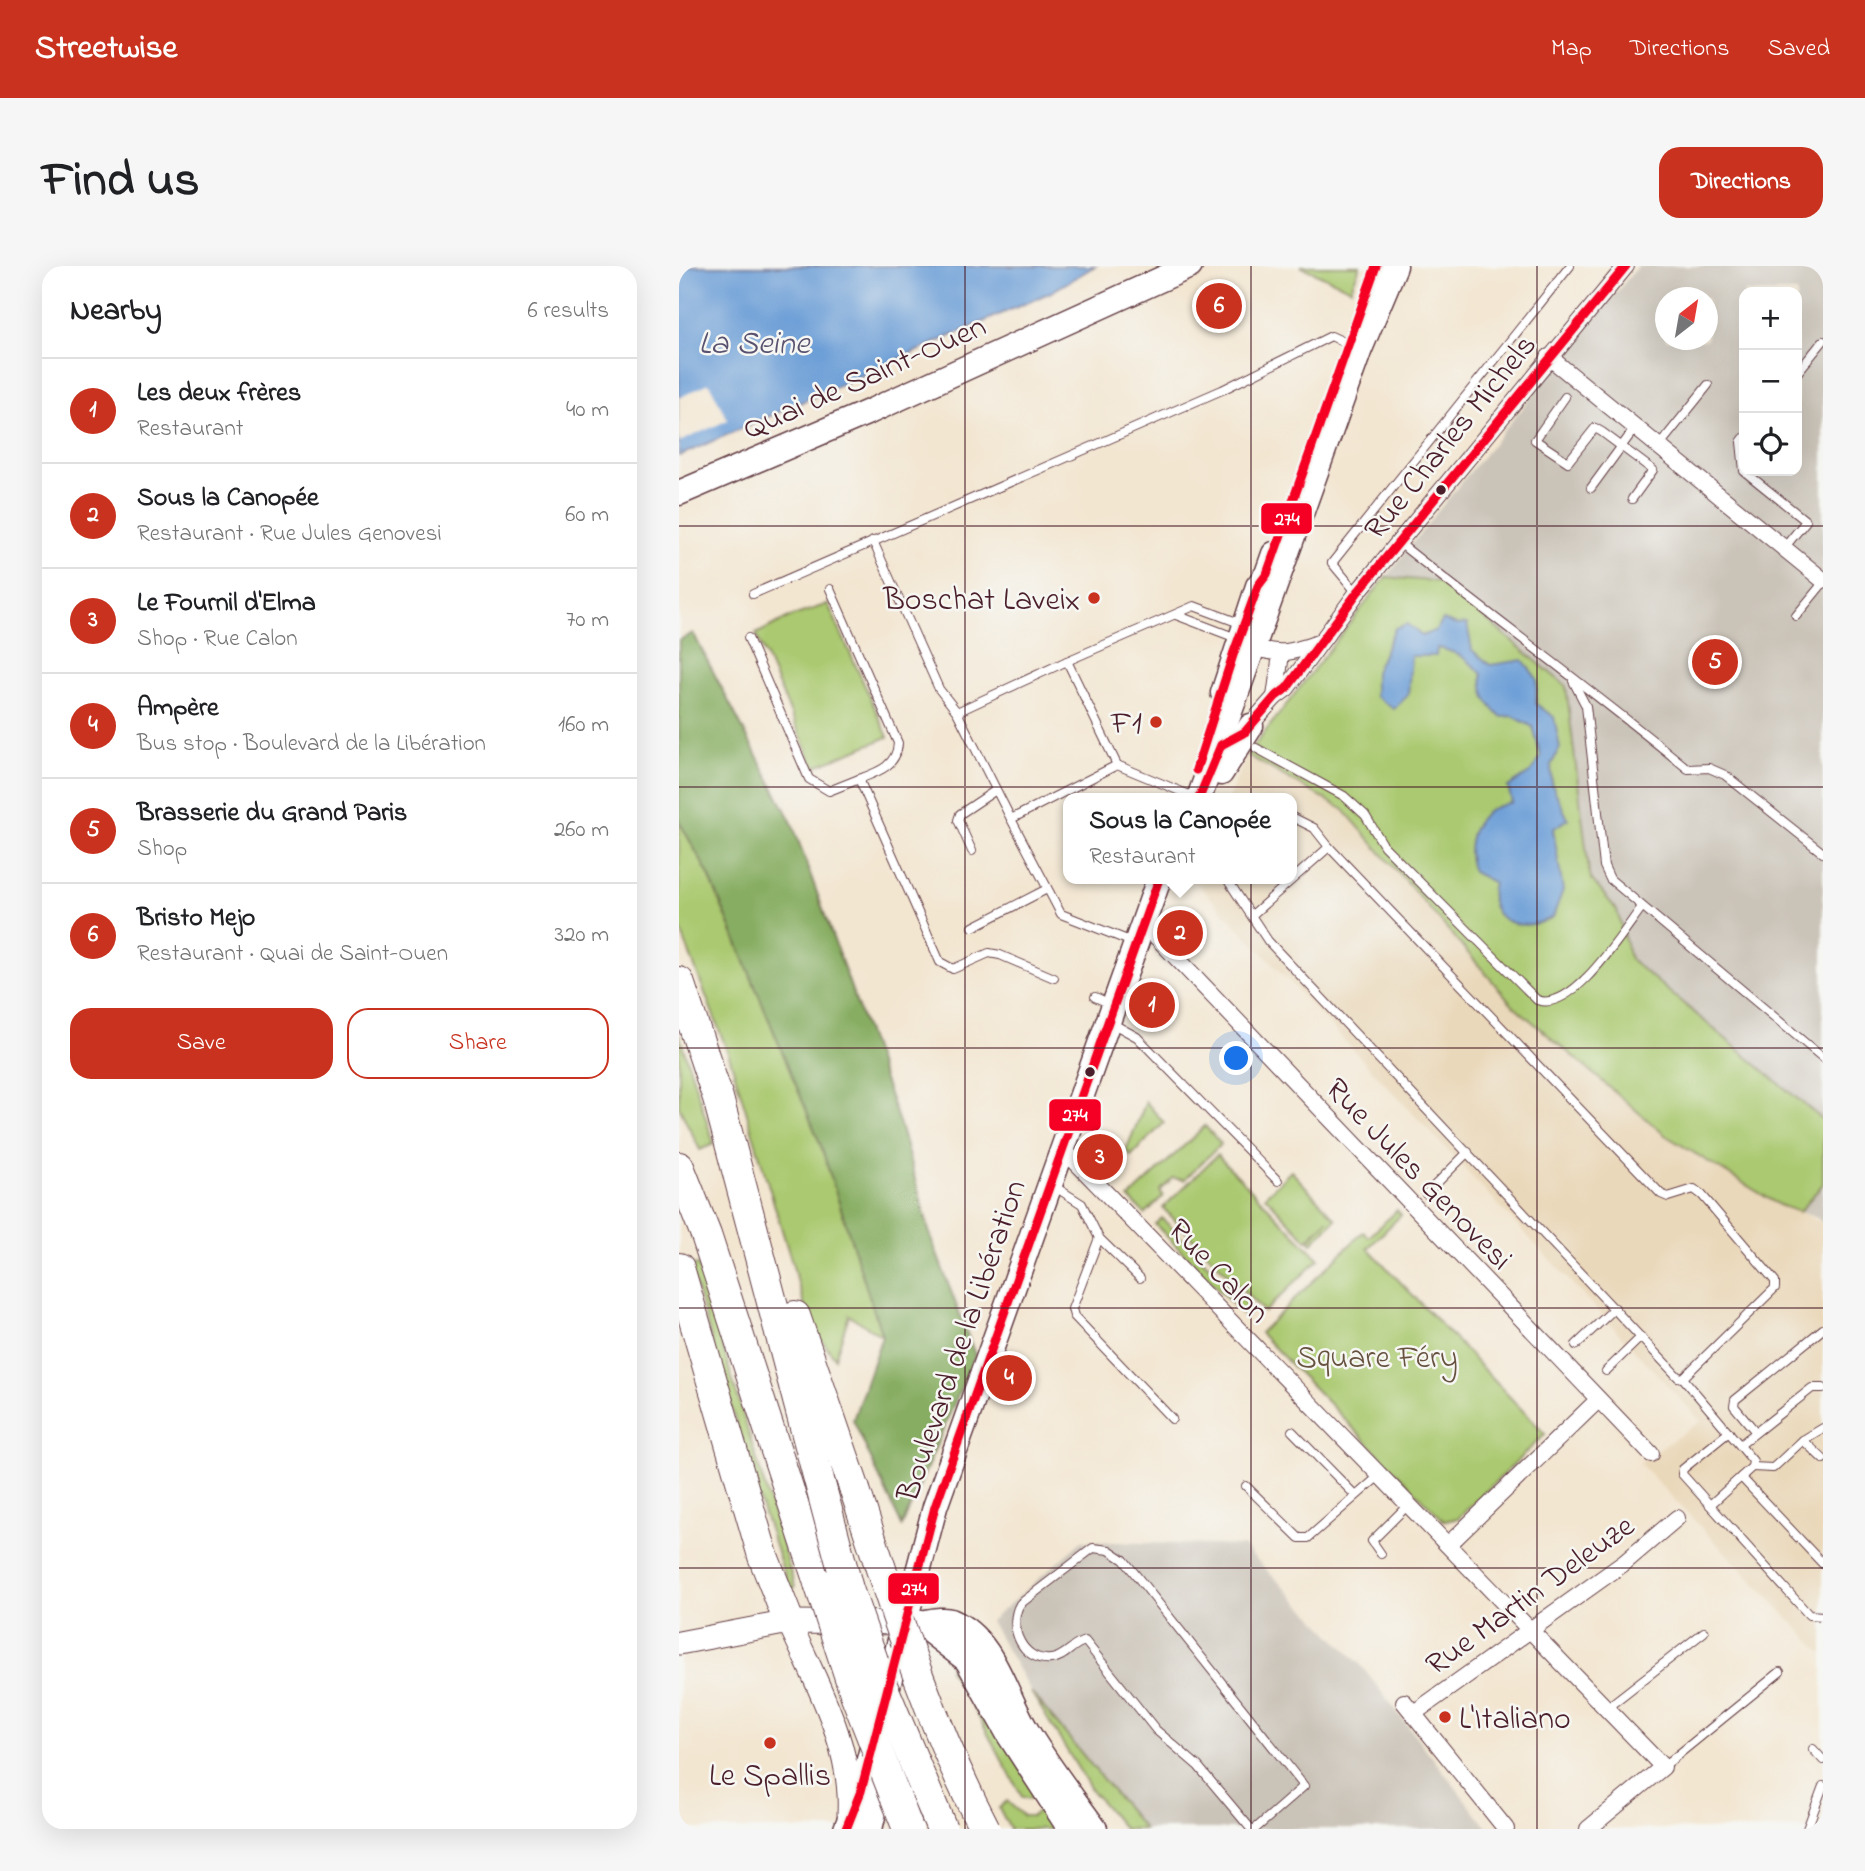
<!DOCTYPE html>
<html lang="en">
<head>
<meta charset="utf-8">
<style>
	:root { --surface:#fff; --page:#f6f6f6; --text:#202124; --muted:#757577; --line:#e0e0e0; --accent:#c8321e }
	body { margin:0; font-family:"Indie Flower",sans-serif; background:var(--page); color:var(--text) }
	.controls { position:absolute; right:21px; top:21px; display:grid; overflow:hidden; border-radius:14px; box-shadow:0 7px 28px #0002 }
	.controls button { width:63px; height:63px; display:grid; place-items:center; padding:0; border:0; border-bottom:2px solid var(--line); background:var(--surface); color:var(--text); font:35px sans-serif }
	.compass { position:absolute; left:976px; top:21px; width:63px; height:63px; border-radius:50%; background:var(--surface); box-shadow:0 7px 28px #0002; rotate:31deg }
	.you { position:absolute; left:558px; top:793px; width:24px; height:24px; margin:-18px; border:5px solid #fff; border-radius:50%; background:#1a73e8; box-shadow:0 0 0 10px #1a73e833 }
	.badge { display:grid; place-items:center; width:46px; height:46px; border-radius:50%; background:var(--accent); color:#fff; font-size:23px; font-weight:700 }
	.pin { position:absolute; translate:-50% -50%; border:4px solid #fff; box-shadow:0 2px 7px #0006 }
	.popup { position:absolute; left:384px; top:527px; width:234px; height:91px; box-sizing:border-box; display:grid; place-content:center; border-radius:14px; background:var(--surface); filter:drop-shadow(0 2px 5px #0005); font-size:23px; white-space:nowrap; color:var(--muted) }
	.popup b { font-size:26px; color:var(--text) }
	.popup::after { content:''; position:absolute; left:50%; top:100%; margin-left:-14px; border:14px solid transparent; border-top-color:var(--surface) }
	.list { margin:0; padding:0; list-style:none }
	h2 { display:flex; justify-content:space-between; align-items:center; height:91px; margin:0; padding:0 28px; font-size:30px }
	h2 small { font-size:23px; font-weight:400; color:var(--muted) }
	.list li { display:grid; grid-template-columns:46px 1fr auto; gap:21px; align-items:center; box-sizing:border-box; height:105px; padding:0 28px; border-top:2px solid var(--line) }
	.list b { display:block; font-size:26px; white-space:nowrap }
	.list p { margin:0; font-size:23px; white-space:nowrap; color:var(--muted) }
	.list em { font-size:23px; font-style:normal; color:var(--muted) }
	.actions { display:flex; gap:14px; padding:21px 28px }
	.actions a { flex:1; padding:16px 0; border:2px solid var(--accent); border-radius:21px; text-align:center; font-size:24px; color:var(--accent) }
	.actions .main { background:var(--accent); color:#fff }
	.icon { flex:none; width:38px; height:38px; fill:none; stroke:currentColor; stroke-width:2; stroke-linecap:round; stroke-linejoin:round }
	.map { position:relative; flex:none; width:1144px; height:1563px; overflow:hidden; border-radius:21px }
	header { display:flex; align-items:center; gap:42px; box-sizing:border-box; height:98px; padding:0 35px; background:var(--accent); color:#fff }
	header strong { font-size:33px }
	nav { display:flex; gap:38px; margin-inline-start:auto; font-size:24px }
	.intro { display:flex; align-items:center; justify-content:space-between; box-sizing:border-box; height:168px; padding:0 42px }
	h1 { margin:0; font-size:49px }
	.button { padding:18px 32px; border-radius:21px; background:var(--accent); color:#fff; font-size:24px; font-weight:700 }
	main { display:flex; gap:42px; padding:0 42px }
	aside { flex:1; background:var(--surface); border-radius:21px; box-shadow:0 7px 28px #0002 }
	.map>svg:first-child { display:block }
</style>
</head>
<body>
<header>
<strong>Streetwise</strong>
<nav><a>Map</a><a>Directions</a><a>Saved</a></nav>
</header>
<div class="intro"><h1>Find us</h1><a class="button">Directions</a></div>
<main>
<aside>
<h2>Nearby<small>6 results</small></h2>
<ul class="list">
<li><span class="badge">1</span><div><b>Les deux frères</b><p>Restaurant</p></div><em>40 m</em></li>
<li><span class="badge">2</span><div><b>Sous la Canopée</b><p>Restaurant · Rue Jules Genovesi</p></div><em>60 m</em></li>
<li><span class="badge">3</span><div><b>Le Fournil d'Elma</b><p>Shop · Rue Calon</p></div><em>70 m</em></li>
<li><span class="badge">4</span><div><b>Ampère</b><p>Bus stop · Boulevard de la Libération</p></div><em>160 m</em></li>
<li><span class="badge">5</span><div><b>Brasserie du Grand Paris</b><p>Shop</p></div><em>260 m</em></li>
<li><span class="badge">6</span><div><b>Bristo Mejo</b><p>Restaurant · Quai de Saint-Ouen</p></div><em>320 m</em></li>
</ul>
<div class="actions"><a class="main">Save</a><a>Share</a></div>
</aside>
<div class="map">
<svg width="1144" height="1563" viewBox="0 0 1144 1563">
	<rect width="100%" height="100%" fill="#f6f6f2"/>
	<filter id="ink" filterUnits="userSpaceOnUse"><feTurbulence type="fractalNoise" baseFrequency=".0143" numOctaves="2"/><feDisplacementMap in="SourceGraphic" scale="14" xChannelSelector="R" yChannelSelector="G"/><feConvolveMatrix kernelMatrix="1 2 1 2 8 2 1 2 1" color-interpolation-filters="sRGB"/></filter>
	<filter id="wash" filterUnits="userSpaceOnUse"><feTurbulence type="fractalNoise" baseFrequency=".00686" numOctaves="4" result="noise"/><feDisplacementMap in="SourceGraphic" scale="28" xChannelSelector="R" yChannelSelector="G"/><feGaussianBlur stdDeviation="1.57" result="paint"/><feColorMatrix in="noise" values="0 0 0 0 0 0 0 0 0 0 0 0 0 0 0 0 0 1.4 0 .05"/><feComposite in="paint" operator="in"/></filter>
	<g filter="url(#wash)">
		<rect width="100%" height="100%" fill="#f3e6d1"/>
		<polygon fill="#ead8ba" points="568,489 665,544 835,740 986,869 1045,906 1144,958 1144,1388 960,1197 1022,1155 514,613 613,613 613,532 549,532"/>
		<g fill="#cac3b8" fill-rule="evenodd">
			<path d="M959,0H1144V958L1138,952L1100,939L986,869L835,740L665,544L568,489L755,250ZM1065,26H1118V205H1065ZM987,32H1028V74H987Z"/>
			<polygon points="403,1275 564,1280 680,1397 809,1563 465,1563 352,1426 311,1355"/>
		</g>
		<g fill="#aac970" stroke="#7a744e" stroke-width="2">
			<polygon points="621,0 681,0 672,23"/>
			<polygon points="707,311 762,316 887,420 910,605 913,614 938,644 951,693 1144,854 1144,918 1120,946 1100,939 986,869 835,740 665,544 568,489"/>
			<polygon points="149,338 209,471 135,501 77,368 108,352"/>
			<polygon points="0,555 30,609 141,877 203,1070 170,1049 156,1092 132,1060 51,792 0,660"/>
			<polygon points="0,768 35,878 21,884 0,841"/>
			<polygon points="467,836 485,857 452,890 447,884"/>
			<polygon points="526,860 542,878 505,914 494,912 481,925 484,930 466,948 450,932"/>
			<polygon points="538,889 640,993 585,1046 484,942"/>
			<polygon points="612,905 657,953 633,977 630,974 649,954 628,974 586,930"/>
			<polygon points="718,944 722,949 689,982 866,1168 779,1252 765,1255 581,1067 684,966 690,971"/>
			<polygon points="483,952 573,1044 566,1051 476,958"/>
			<polygon points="19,999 116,1321 111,1324 76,1222 11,1000"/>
			<polygon points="272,1394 288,1407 357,1529 350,1533 343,1531 291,1435 270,1404"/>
			<polygon points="352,1426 465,1563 445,1563 413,1525"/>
			<polygon points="328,1535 344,1550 353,1550 366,1540 383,1563 331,1563 320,1542"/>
		</g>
		<polygon fill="#87ad62" stroke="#686646" stroke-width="2" points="14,367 113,557 221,859 252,972 296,1089 223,1260 174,1154 203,1070 141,877 30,609 0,555 0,374"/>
		<g fill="#6d9fd7" stroke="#5c5f81" stroke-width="2">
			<polygon points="0,0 416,0 372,26 0,190"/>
			<path d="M764,354L778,359L788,358L793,384L811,399L844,394L858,413L857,438L875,451L881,482L872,499L873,519L889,553L874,563L884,624L874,651C843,668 804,657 814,616L794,606C786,586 790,557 811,544C817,540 827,538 833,536L829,521L852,506L862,491L854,461L834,450L822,451C808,438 803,428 803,408C791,395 775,384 758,382L757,390H732L729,429L715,443L696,430V406L716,362L728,358L743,370L757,364Z"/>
		</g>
		<polygon fill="#f3e6d1" points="30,117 49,154 0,176 0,132"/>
	</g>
	<g filter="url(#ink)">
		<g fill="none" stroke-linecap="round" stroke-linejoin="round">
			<defs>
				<g id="lane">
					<polyline points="1118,107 1144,75"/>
					<polyline points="886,131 856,174 889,196 916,162 923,166 974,204 953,233"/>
					<polyline points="1065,172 1062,176 1065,205 1127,255 1105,282"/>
					<polyline points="980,180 1029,119"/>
					<polyline points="912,222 956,162"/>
					<polyline points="194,275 260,423 278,446"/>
					<path d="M719,276C815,353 915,425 1009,503L1030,502L1046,509L1144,587"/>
					<path d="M151,323L219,477C218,500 199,506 180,513"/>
					<polyline points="678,327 653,297 891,0"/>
					<polyline points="74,328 543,124 652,70 678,82"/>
					<polyline points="497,349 560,373"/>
					<polyline points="1117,350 1144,317"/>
					<polyline points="69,372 130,513 150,525 180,513 261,696 274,703 310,687 321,689 375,712"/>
					<polyline points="388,395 515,340 563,358"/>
					<polyline points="894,415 907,440 925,600 931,613 1144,792"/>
					<path d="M577,482L665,530L686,549L705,580L858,734C894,747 943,667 963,641"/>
					<polyline points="613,551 635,562 650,581"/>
					<polyline points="332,553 278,446 388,395 438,499"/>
					<polyline points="293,585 279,554 281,548 317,524"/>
					<polyline points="548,613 589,675 999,1111 1004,1112 1096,1022 1096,1015 1023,929 1015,923 989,931 982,928 650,581 573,649"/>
					<polyline points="294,661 368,623"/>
					<polyline points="456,677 382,648 332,553 438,499 508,528"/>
					<polyline points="416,731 434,739"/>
					<polyline points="436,759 458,771 599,915"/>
					<polyline points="373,919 403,938 420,972 461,1012"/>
					<polyline points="747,928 789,886"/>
					<polyline points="420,972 393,1043 395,1050 493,1153"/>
					<polyline points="897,1079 936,1042"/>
					<polyline points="927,1105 962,1071"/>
					<polyline points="1004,1112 1074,1195 1073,1201 1031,1239"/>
					<polyline points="613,1165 676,1229"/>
					<polyline points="1076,1165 1055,1140 1056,1134 1144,1063"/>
					<polyline points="1050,1166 1004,1203 1003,1208 1130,1349 1144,1350"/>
					<polyline points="1124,1174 1144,1193"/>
					<polyline points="1061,1179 1133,1122 1144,1122"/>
					<polyline points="1073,1201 1094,1202 1124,1174 1144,1162"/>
					<polyline points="1062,1211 1144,1298"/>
					<polyline points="567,1220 620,1272 629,1272 701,1209"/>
					<polyline points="702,1288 693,1275 730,1238"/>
					<polyline points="929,1441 1025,1366"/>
					<polyline points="1134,1483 1144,1494"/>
					<polyline points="984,1501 1101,1406"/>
					<path d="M572,1563L519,1500L477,1464L406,1375C393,1378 386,1392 372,1393C343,1396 328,1360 341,1338L414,1282L430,1284L445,1294L625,1520L576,1563"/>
					<polyline points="1128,1563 1144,1520"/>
				</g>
				<g id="street">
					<polyline points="870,91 1144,314"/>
					<path d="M568,379C599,390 609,388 639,377"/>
					<polyline points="596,431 602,388"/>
					<polyline points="565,466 596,431 608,422 678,327 947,0"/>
					<polyline points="471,664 972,1188"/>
					<polyline points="390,889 984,1501 909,1563"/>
					<polyline points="769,1279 919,1134"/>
					<polyline points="725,1436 827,1563"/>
					<polyline points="735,1447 945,1297 998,1252"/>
				</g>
				<g id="secondary">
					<path d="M110,1356C137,1417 174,1480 170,1548"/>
					<polyline points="0,1377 110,1356 233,1357"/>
				</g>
				<g id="primary">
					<polyline points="0,227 192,145 511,0"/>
					<polyline points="544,427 579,320 588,308 595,288"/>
					<polyline points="542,507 572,460"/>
					<polyline points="520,532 681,83 716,0"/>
					<path d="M240,1357C250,1356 263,1352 272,1355C315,1373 326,1429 348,1465C368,1499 393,1531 416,1563"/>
					<polyline points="240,1357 288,1394 330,1469 391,1563"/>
					<polyline points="205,1435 256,1241 480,613"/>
					<polyline points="167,1563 182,1525 196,1470"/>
					<polyline points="191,1563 207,1496"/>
				</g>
				<g id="highway">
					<polyline points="0,716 39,832 140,1214"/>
					<polyline points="0,901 27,969 140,1317"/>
					<polyline points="0,1002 84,1290 110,1356"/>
					<polyline points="116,1050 176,1224"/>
				</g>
			</defs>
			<use href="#lane" stroke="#633d44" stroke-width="10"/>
			<use href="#street" stroke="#633d44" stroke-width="18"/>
			<use href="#secondary" stroke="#633d44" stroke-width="25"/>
			<use href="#primary" stroke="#633d44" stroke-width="27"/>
			<use href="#highway" stroke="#633d44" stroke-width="32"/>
			<use href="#lane" stroke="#fff" stroke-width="8"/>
			<use href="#street" stroke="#fff" stroke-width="16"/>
			<use href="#secondary" stroke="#fff" stroke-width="23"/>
			<use href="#primary" stroke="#fff" stroke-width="24"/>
			<use href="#highway" stroke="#fff" stroke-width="30"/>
			<defs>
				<g id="highway-bridge">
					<polyline points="140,1214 169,1323 200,1412 263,1563"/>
					<path d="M176,1224C214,1339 250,1456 306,1563"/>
					<polyline points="140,1317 177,1430 229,1563"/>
				</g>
			</defs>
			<use href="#highway-bridge" stroke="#633d44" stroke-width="32" stroke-linecap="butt"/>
			<use href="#highway-bridge" stroke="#fff" stroke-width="30"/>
			<defs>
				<g id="bus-1">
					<polyline points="517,504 555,386 579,320 588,308 697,0"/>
					<polyline points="520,532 542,479 566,466 596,431 608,422 678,327 947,0"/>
					<polyline points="167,1563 182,1525 256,1241 480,613"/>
				</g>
			</defs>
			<use href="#bus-1" stroke="#f6f6f2" stroke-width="14"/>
			<use href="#bus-1" stroke="#f50024" stroke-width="9"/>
		</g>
	</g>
	<path fill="none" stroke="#4a1f2b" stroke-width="2" stroke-opacity="0.55" d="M286,0V1563M572,0V1563M858,0V1563M0,260H1144M0,521H1144M0,782H1144M0,1042H1144M0,1302H1144"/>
	<g fill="#4a1f2b" stroke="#f6f6f2" stroke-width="2.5">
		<circle cx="762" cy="224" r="6"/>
		<circle cx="411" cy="806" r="6"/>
	</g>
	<g fill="#c8321e" stroke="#f6f6f2" stroke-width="2.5">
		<circle cx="415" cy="332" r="7"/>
		<circle cx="477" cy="456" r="7"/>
		<circle cx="766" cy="1451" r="7"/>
		<circle cx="91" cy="1477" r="7"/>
	</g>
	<g text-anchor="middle" stroke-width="5" stroke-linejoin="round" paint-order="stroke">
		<g font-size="32" fill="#4a1f2b" stroke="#f6f6f2">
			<text transform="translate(185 110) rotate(-24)" y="11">Quai de Saint-Ouen</text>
			<text transform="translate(770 170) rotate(-51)" y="11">Rue Charles Michels</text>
			<text transform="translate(741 907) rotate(46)" y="11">Rue Jules Genovesi</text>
			<text transform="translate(541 1004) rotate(46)" y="11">Rue Calon</text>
			<text transform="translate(281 1074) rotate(-71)" y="11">Boulevard de la Libération</text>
			<text transform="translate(850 1328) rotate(-36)" y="11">Rue Martin Deleuze</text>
		</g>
		<g font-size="32" fill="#4a1f2b" stroke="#f6f6f2" text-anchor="end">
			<text x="401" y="343">Boschat Laveix</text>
			<text x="463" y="467">F1</text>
			<text x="780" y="1462" text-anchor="start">L'Italiano</text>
			<text x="91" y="1519" text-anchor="middle">Le Spallis</text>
		</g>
		<g font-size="32" fill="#675240" stroke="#f6f6f2">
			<text x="698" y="1101">Square Féry</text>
		</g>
		<g font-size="33" font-style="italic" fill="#585270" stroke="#f6f6f2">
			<text x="75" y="87">La Seine</text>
		</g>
	</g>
	<g stroke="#f6f6f2" stroke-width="2.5">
		<rect x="581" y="236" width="53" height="33" rx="7" fill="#f50024"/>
		<rect x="369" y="832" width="54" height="34" rx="7" fill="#f50024"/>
		<rect x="208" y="1306" width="53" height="33" rx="7" fill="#f50024"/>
	</g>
	<g font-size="19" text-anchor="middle" font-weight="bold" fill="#fff">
		<text x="608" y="259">274</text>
		<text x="396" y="855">274</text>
		<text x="235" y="1329">274</text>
	</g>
</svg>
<div class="controls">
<button>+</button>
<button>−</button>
<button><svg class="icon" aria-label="locate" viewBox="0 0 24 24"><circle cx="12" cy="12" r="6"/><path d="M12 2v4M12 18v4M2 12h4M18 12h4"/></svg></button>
</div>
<svg class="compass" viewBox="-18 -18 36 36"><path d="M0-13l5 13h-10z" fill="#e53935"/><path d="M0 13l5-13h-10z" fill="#757577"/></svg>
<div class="you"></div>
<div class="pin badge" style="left:473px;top:739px">1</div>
<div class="pin badge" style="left:501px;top:667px">2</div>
<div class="popup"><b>Sous la Canopée</b>Restaurant</div>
<div class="pin badge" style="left:421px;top:891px">3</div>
<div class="pin badge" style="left:330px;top:1112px">4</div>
<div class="pin badge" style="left:1036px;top:396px">5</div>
<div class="pin badge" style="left:540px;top:40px">6</div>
</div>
</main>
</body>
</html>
